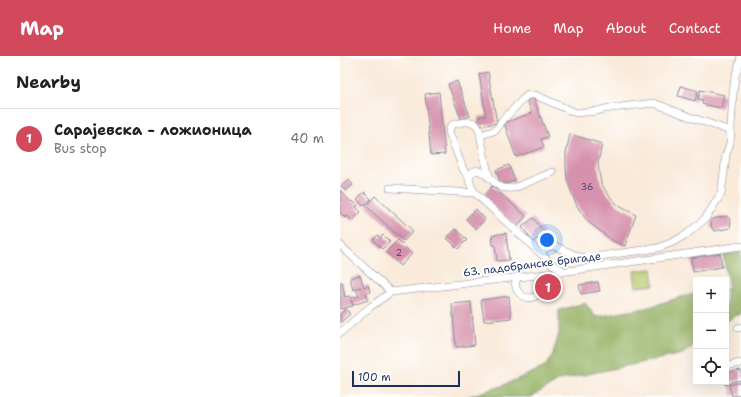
<!DOCTYPE html>
<html lang="en">
<head>
<meta charset="utf-8">
<style>
	:root { --surface:#fff; --page:#f2f2f2; --text:#202124; --muted:#757577; --line:#e0e0e0; --accent:#d1495b }
	body { margin:0; font-family:"Shantell Sans",sans-serif; background:var(--page); color:var(--text) }
	.controls { position:absolute; right:12px; bottom:12px; display:grid; overflow:hidden; border-radius:0px; box-shadow:0 4px 16px #0002 }
	.controls button { width:36px; height:36px; display:grid; place-items:center; padding:0; border:0; border-bottom:1px solid var(--line); background:var(--surface); color:var(--text); font:20px sans-serif }
	.scale { position:absolute; left:12px; bottom:10px; width:108px; box-sizing:border-box; padding-left:4px; border:2px solid #1b2f5e; border-top:0; font-size:11px; line-height:14px; white-space:nowrap; color:#1b2f5e; -webkit-text-stroke:3px #fff; paint-order:stroke }
	.you { position:absolute; left:207px; top:184px; width:14px; height:14px; margin:-10px; border:3px solid #fff; border-radius:50%; background:#1a73e8; box-shadow:0 0 0 6px #1a73e833 }
	.badge { display:grid; place-items:center; width:26px; height:26px; border-radius:50%; background:var(--accent); color:#fff; font-size:13px; font-weight:700 }
	.pin { position:absolute; translate:-50% -50%; border:2px solid #fff; box-shadow:0 1px 4px #0006 }
	.list { margin:0; padding:0; list-style:none }
	h2 { display:flex; justify-content:space-between; align-items:center; height:52px; margin:0; padding:0 16px; font-size:17px }
	h2 small { font-size:13px; font-weight:400; color:var(--muted) }
	.list li { display:grid; grid-template-columns:26px 1fr auto; gap:12px; align-items:center; box-sizing:border-box; height:60px; padding:0 16px; border-top:1px solid var(--line) }
	.list b { display:block; font-size:15px; white-space:nowrap }
	.list p { margin:0; font-size:13px; white-space:nowrap; color:var(--muted) }
	.list em { font-size:13px; font-style:normal; color:var(--muted) }
	.icon { flex:none; width:22px; height:22px; fill:none; stroke:currentColor; stroke-width:2; stroke-linecap:round; stroke-linejoin:round }
	.map { position:relative; flex:none; width:401px; height:341px; overflow:hidden }
	header { display:flex; align-items:center; gap:24px; box-sizing:border-box; height:56px; padding:0 20px; background:var(--accent); color:#fff }
	header strong { font-size:19px }
	nav { display:flex; gap:22px; margin-inline-start:auto; font-size:14px }
	main { display:flex }
	aside { flex:1; background:var(--surface) }
	.map>svg:first-child { display:block }
</style>
</head>
<body>
<header>
<strong>Map</strong>
<nav><a>Home</a><a>Map</a><a>About</a><a>Contact</a></nav>
</header>
<main>
<aside>
<h2>Nearby<small></small></h2>
<ul class="list">
<li><span class="badge">1</span><div><b>Сарајевска - ложионица</b><p>Bus stop</p></div><em>40 m</em></li>
</ul>
</aside>
<div class="map">
<svg width="401" height="341" viewBox="0 0 401 341">
	<rect width="100%" height="100%" fill="#fff"/>
	<filter id="ink" filterUnits="userSpaceOnUse"><feTurbulence type="fractalNoise" baseFrequency=".025" numOctaves="2"/><feDisplacementMap in="SourceGraphic" scale="8" xChannelSelector="R" yChannelSelector="G"/><feConvolveMatrix kernelMatrix="1 2 1 2 8 2 1 2 1" color-interpolation-filters="sRGB"/></filter>
	<filter id="wash" filterUnits="userSpaceOnUse"><feTurbulence type="fractalNoise" baseFrequency=".012" numOctaves="4" result="noise"/><feDisplacementMap in="SourceGraphic" scale="16" xChannelSelector="R" yChannelSelector="G"/><feGaussianBlur stdDeviation="0.9" result="paint"/><feColorMatrix in="noise" values="0 0 0 0 0 0 0 0 0 0 0 0 0 0 0 0 0 1.4 0 .05"/><feComposite in="paint" operator="in"/></filter>
	<g filter="url(#wash)">
		<rect width="100%" height="100%" fill="#f9ead9"/>
		<polygon fill="#bbcc6f" stroke="#6b7e66" points="312,213 314,229 296,231 294,215"/>
		<g fill="#94b062" stroke="#587060">
			<polygon points="401,196 401,258 394,260 386,266 386,233 389,233 383,199"/>
			<polygon points="356,238 356,288 342,298 220,324 191,341 126,341 159,331 205,311 213,298 219,277 219,254 245,247 256,261 306,252 341,241"/>
		</g>
		<g id="blocks">
			<g fill="#d692ac">
				<polygon points="148,16 157,67 139,70 138,61 146,60 139,18"/>
				<polygon points="117,25 130,60 121,63 108,28"/>
				<polygon points="341,30 358,35 355,45 338,40"/>
				<polygon points="360,34 384,39 381,52 362,48 363,44 358,43"/>
				<polygon points="99,36 105,98 91,99 85,38"/>
				<polygon points="193,40 208,81 201,83 204,91 176,101 164,67 192,57 186,42"/>
				<polygon points="230,78 262,88 258,107 259,117 261,127 267,137 273,144 279,150 296,159 285,190 273,185 247,165 237,150 231,135 227,123 226,112 226,97"/>
				<polygon points="169,109 175,125 161,129 156,114"/>
				<polygon points="9,124 13,129 6,135 1,130"/>
				<polygon points="152,130 186,160 177,171 142,141"/>
				<polygon points="0,134 11,146 13,145 18,150 16,151 21,156 12,165 7,160 5,162 0,157 1,156 0,155"/>
				<polygon points="24,136 31,143 24,150 17,144"/>
				<polygon points="35,140 73,175 64,185 26,150"/>
				<polygon points="136,153 145,163 136,173 126,163"/>
				<polygon points="387,160 391,165 390,172 374,175 371,170 372,163"/>
				<polygon points="193,162 205,177 193,186 182,171"/>
				<polygon points="116,173 127,184 118,193 107,182"/>
				<polygon points="166,177 169,204 157,205 155,189 153,189 152,179"/>
				<polygon points="38,179 40,182 43,179 50,186 42,193 33,184"/>
				<polygon points="58,184 72,198 60,210 46,196"/>
				<polygon points="380,197 382,211 353,216 351,202"/>
				<polygon points="20,219 24,231 28,229 30,236 26,237 28,244 13,249 11,244 13,250 0,253 0,243 1,242 0,226 2,226 5,241 10,240 11,242 19,240 16,233 21,231 13,234 10,222"/>
				<polygon points="258,226 260,235 241,238 239,229"/>
				<polygon points="169,240 171,262 144,265 141,244"/>
				<polygon points="131,246 135,289 116,291 112,248"/>
				<polygon points="6,253 10,258 0,267 0,258"/>
				<polygon points="401,314 401,324 391,326 391,327 385,329 386,315 388,315 389,316"/>
				<polygon points="401,326 401,338 392,340 389,329"/>
			</g>
		</g>
	</g>
	<g filter="url(#ink)">
		<use href="#blocks" fill-opacity="0" stroke="#8a8c9c" stroke-width="1"/>
		<g fill="none" stroke-linecap="round" stroke-linejoin="round">
			<defs>
				<g id="minor">
					<polyline points="141,79 156,74 163,64 184,42 188,39 195,39 236,57 257,55 264,53 314,47 350,61 391,75"/>
					<path d="M213,116L174,132C169,132 166,133 161,131C153,128 138,105 130,119C127,125 132,131 135,137L212,208L224,215"/>
					<path d="M129,122L123,113L109,76C110,73 109,71 112,69C115,67 128,65 132,66C136,67 137,70 139,73L147,113L150,122"/>
					<polyline points="50,132 135,137"/>
					<polyline points="0,189 51,236"/>
					<polyline points="201,196 208,191 215,190 239,201 253,201 318,192 333,186 347,178 365,163 381,138 383,124 386,99 390,87 393,38 395,21 401,2 400,0"/>
					<path d="M178,221C170,232 183,245 194,241C200,239 202,230 205,226C207,222 210,219 214,217"/>
					<polyline points="398,272 401,271"/>
					<polyline points="0,277 30,251 51,236 214,217 401,190"/>
					<polyline points="386,310 401,307"/>
				</g>
			</defs>
			<use href="#minor" stroke="#8a8c9c" stroke-width="8"/>
			<use href="#minor" stroke="#fff" stroke-width="7"/>
		</g>
	</g>
	<g text-anchor="middle" stroke-width="4" stroke-linejoin="round" paint-order="stroke">
		<g font-size="9" fill="#4a4872">
			<text x="247" y="134">36</text>
			<text x="59" y="200">2</text>
		</g>
		<g font-size="11" fill="#1b2f5e" stroke="#fff">
			<text transform="translate(192 208) rotate(-7)" y="4">63. падобранске бригаде</text>
		</g>
	</g>
</svg>
<div class="controls">
<button>+</button>
<button>−</button>
<button><svg class="icon" aria-label="locate" viewBox="0 0 24 24"><circle cx="12" cy="12" r="6"/><path d="M12 2v4M12 18v4M2 12h4M18 12h4"/></svg></button>
</div>
<div class="scale">100 m</div>
<div class="you"></div>
<div class="pin badge" style="left:208px;top:231px">1</div>
</div>
</main>
</body>
</html>
